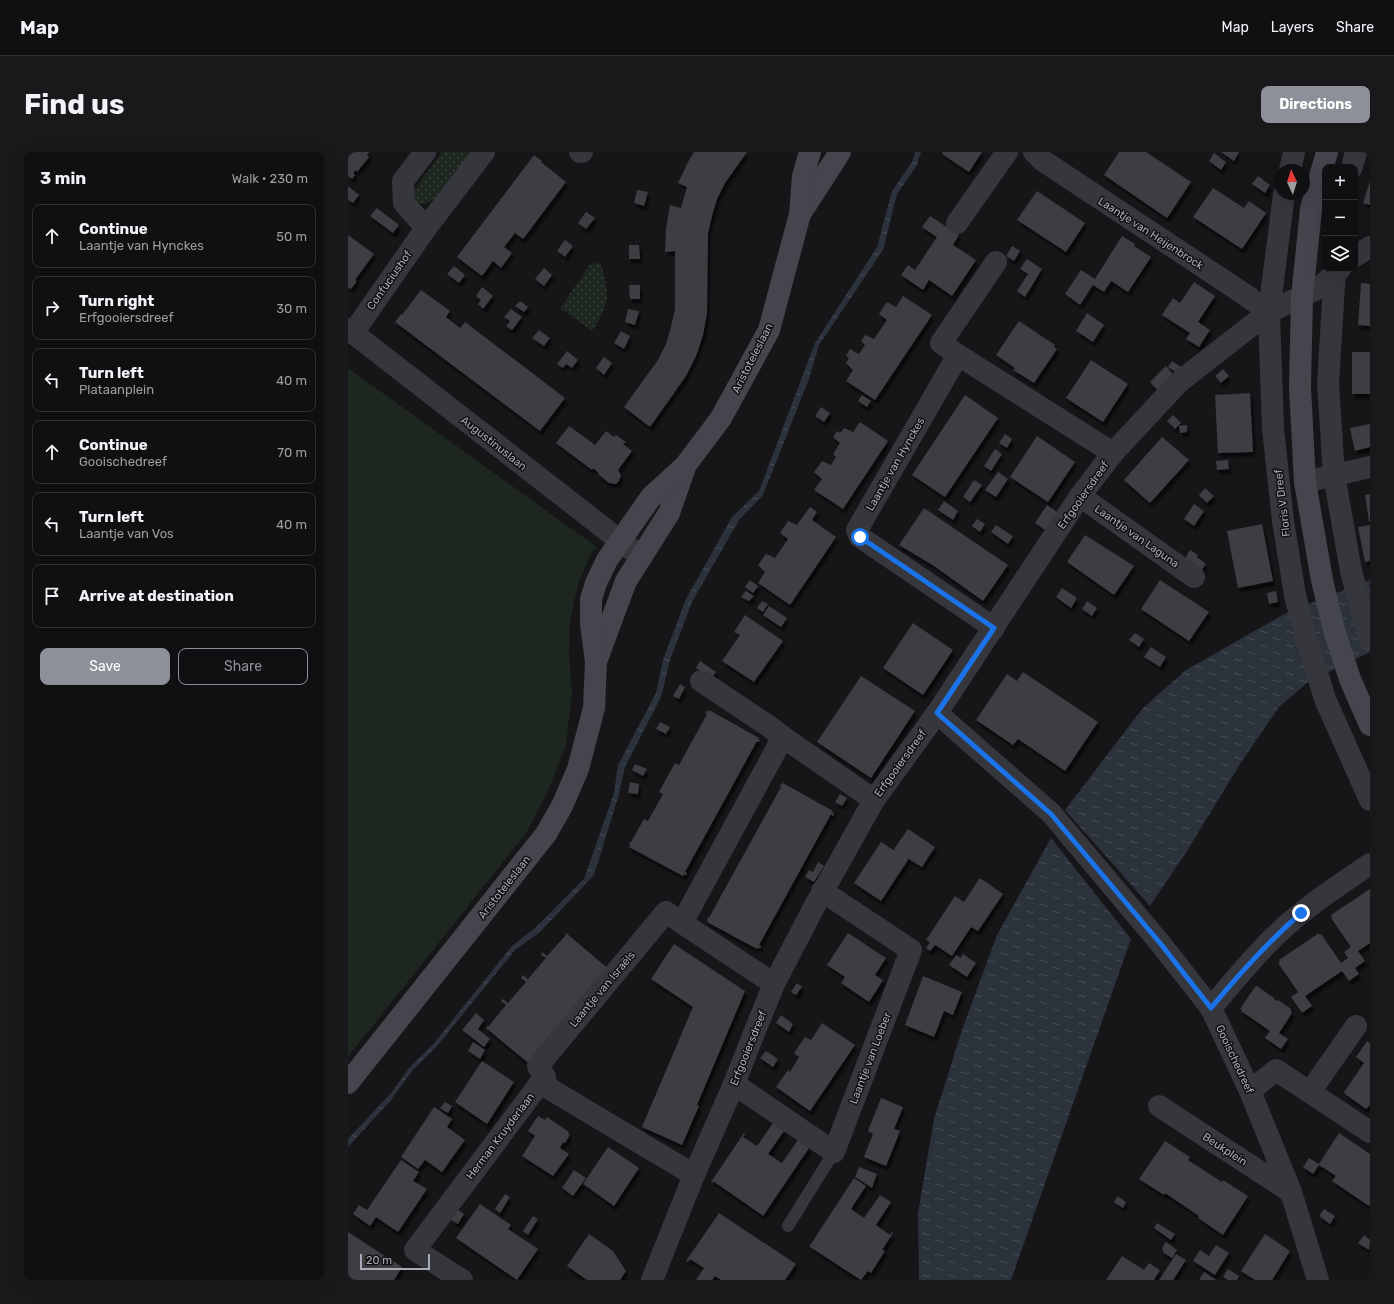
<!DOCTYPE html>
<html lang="en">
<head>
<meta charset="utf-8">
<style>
	:root { --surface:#101012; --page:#19191b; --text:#f1f3f6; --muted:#9c9d9f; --line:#303032; --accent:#8c9099 }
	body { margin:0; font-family:Rubik,sans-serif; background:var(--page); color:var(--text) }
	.controls { position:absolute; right:12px; top:12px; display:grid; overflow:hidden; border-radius:8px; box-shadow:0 4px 16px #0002 }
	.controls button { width:36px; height:36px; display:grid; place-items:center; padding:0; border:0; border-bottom:1px solid var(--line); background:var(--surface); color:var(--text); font:20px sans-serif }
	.compass { position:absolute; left:926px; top:12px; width:36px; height:36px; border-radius:50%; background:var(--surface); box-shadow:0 4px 16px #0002; rotate:356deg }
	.scale { position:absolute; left:12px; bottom:10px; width:70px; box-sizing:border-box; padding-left:4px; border:2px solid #a7aab8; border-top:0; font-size:11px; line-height:14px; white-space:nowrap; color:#a7aab8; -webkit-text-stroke:3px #111012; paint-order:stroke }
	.stop { position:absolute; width:12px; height:12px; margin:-9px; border:3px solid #1a73e8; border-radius:50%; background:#fff }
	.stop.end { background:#1a73e8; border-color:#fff; box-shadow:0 1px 4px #0008 }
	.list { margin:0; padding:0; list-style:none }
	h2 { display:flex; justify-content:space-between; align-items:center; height:52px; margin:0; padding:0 16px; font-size:17px }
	h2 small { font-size:13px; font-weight:400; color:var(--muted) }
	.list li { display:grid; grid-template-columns:26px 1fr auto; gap:12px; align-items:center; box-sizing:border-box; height:64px; margin:0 8px 8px; padding:0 8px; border:1px solid var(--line); border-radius:8px }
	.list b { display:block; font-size:15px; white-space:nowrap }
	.list p { margin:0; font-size:13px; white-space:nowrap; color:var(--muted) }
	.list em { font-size:13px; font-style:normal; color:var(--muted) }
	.actions { display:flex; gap:8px; padding:12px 16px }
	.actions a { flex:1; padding:9px 0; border:1px solid var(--accent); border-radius:8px; text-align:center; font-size:14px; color:var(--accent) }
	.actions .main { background:var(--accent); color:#fff }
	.icon { flex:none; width:22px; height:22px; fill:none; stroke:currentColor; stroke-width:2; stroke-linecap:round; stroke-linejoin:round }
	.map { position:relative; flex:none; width:1022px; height:1128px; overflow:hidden; border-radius:8px }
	header { display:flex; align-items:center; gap:24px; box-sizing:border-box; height:56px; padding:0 20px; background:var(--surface); border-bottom:1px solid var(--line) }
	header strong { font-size:19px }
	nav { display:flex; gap:22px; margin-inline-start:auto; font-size:14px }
	.intro { display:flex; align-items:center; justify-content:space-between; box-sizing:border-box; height:96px; padding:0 24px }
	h1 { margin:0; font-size:28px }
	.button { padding:10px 18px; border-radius:8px; background:var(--accent); color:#fff; font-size:14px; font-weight:700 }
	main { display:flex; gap:24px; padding:0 24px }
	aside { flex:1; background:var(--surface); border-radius:8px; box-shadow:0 4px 16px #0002 }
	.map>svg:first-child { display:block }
</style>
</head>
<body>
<header>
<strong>Map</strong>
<nav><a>Map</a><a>Layers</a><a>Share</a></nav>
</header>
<div class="intro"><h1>Find us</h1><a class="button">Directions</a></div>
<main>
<aside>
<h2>3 min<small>Walk · 230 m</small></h2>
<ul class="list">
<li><svg class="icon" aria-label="ahead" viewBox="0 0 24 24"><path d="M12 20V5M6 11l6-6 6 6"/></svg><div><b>Continue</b><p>Laantje van Hynckes</p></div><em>50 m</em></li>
<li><svg class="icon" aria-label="right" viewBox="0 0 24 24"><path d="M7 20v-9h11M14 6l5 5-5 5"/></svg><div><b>Turn right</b><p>Erfgooiersdreef</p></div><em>30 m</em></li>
<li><svg class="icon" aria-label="left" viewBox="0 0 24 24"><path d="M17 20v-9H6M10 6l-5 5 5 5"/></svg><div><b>Turn left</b><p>Plataanplein</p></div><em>40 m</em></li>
<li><svg class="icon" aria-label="ahead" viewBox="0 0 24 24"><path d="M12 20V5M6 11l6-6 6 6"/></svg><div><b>Continue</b><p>Gooischedreef</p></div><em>70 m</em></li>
<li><svg class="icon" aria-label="left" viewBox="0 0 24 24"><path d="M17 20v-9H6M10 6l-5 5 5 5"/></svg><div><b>Turn left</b><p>Laantje van Vos</p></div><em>40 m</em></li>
<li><svg class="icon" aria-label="arrive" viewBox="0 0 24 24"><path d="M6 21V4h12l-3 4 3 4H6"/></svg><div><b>Arrive at destination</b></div></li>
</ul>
<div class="actions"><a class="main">Save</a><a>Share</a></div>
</aside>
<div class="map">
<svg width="1022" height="1128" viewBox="0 0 1022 1128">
	<defs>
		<pattern id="grass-dots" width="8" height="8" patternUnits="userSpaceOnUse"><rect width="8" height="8" fill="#1d261f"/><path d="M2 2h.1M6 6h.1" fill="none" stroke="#3b433d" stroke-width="1.8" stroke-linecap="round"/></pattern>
		<pattern id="water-ripples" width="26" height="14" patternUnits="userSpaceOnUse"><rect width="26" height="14" fill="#2b323c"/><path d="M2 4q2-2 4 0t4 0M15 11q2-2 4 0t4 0" fill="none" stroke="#474d56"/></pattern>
		<filter id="shadow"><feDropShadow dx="2.5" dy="4.5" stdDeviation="1" flood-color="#0009"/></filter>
	</defs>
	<rect width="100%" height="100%" fill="#161518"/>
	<g fill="url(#grass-dots)">
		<polygon points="94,0 124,0 86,47 77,52 71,51 66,46 67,37"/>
		<path d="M248,111L253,112C262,145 262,149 244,179L212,156L242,113Z"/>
	</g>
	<polygon fill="#1d261f" points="0,216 249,395 243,402 231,429 222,468 221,502 224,541 218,593 200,639 179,680 0,905"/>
	<g fill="url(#water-ripples)">
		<polygon points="567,0 573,0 569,13 549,42 535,98 471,193 461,227 415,343 391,368 344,450 322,508 313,545 277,615 271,642 246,723 191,781 167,798 89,894 65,918 42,949 0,995 0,987 44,940 61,916 87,890 164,794 187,776 236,727 266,641 270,613 308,541 315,508 338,447 384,365 411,339 467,191 529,95 544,39 564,10"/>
		<polygon points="1022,428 1022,500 960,530 931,555 892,612 839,699 802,754 717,658 795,556 838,518 940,460"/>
		<polygon points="703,686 783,787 663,1128 571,1128 570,1061 586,967 614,878 649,783"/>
	</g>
	<g fill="#3d3d42" filter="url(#shadow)">
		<polygon points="0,0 21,0 19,3 21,5 9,20 8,18 5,21 7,23 4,27 0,24"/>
		<polygon points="346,0 399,0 377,31 369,47 364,64 360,81 359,161 355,183 348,204 338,224 302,275 276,255 310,208 318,192 323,175 327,157 327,99 317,100 318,77 322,53 333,56 339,35 330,31 340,10"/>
		<polygon points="595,0 634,0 621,20 594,2"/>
		<polygon points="771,0 798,0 843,30 819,66 756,23"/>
		<polygon points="873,0 891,0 886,9"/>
		<polygon points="866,1 878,10 873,18 861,9"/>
		<polygon points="186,3 194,9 193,10 218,30 175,87 167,81 156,95 164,101 153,116 145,109 134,124 109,105"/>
		<polygon points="910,24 922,33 917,41 904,32"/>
		<polygon points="1022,29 1022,53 1015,51"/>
		<polygon points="0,34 11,43 5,51 0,48"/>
		<polygon points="865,36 896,56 901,49 918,61 894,97 845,65"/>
		<polygon points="289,38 300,40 296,54 286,51"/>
		<polygon points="689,39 737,71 718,100 669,68"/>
		<polygon points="29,56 51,73 45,81 22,64"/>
		<polygon points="238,60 247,66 238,77 230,71"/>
		<polygon points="582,64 611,83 605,93 628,108 604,144 581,128 575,138 553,123 560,113 567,118 589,85 574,75"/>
		<polygon points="0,83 26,102 7,128 9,129 3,137 0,135"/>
		<polygon points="774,84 787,92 786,94 803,105 780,140 763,129 756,140 745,133 732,153 717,142 733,118 747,127"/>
		<polygon points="217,88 225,94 217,105 209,99"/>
		<polygon points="281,93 291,93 292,107 281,107"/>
		<polygon points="664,94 672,99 666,109 658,104"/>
		<polygon points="679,107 694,117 677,145 669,139 680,122 672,117"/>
		<polygon points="106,114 117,123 111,131 99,122"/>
		<polygon points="196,116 204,123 196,134 187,127"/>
		<polygon points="846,130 867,144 850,170 862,178 851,195 838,187 842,181 814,163 825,146 832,151"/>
		<polygon points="1013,131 1022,132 1022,174 1010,173"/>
		<polygon points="281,133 292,133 292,147 282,147"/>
		<polygon points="134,135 145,144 135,157 130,152 133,148 128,144"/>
		<polygon points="73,138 102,159 98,165 112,176 117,170 217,246 192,279 47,170 53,162 54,163"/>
		<polygon points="555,144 584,163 527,248 498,229 505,218 498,211 501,206 498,204 502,197 511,202 517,193 513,189 517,183 526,187 539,168 531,162 539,150 548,155"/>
		<polygon points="172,149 180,155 176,160 167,154"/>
		<polygon points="163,157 174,165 164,178 158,174 162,169 156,165"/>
		<polygon points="280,157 291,159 287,173 277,170"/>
		<polygon points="739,161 756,173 745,190 728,179"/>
		<polygon points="671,169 707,193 706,195 709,197 686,231 665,218 667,216 648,203"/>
		<polygon points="191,178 202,186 196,194 184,186"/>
		<polygon points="273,179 282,184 276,197 266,191"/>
		<polygon points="219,199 230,208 224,216 218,212 215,216 209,212"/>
		<rect x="1004" y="200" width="18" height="42"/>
		<polygon points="256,205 264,211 256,223 248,216"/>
		<polygon points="743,208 780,232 755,270 718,246"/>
		<polygon points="824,209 833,215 829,221 820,215"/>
		<polygon points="818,214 826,223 810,239 802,230"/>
		<polygon points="875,217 881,224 873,231 867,224"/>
		<polygon points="902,241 905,300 870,301 867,243"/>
		<polygon points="514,243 523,249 519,255 510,249"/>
		<polygon points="617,243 650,266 597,345 564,323"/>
		<polygon points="473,255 482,261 476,270 467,264"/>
		<polygon points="825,263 833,271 827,277 819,269"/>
		<polygon points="512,270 540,289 495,357 466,338 474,327 466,320 474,309 483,313 488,305 485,302 492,291 485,285 489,279 492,281 496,276 505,280"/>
		<polygon points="1022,272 1022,295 1007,299 1002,276"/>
		<polygon points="839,273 839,280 832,281 831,274"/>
		<polygon points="221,274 247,293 258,279 266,285 268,283 278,290 275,292 284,299 270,318 273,323 271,329 268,332 261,331 250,322 251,321 245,316 244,318 208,291"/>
		<polygon points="657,282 664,287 659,296 651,291"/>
		<polygon points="689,284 727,310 700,350 662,325"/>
		<polygon points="814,285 841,308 802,351 776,328"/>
		<polygon points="647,297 654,302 643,319 636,314"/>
		<polygon points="880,308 881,317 869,318 868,309"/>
		<polygon points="650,320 660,327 648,345 637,338"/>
		<polygon points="626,328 634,333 622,350 615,345"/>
		<polygon points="857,336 866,344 859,351 851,343"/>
		<polygon points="1022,342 1022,370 1021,370 1017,343"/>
		<polygon points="596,349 610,359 605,368 590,358"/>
		<polygon points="846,352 856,359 846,374 836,367"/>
		<polygon points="699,353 709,360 697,378 687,371"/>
		<polygon points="462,355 469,360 464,368 488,385 442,453 410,431 417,420 410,413 418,402 427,406 440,387 432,381 440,369 449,373"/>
		<polygon points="576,356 660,413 635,449 586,414 551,393"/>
		<polygon points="629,367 637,372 632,380 624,374"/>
		<polygon points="914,372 925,429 890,436 879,379"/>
		<polygon points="648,373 665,384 660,392 643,380"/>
		<polygon points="1022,373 1022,409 1017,410 1010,375"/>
		<polygon points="737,383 786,414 766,443 719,410"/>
		<polygon points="842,398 850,403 849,405 858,412 853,419 836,408"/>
		<polygon points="402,428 410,434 405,441 397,435"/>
		<polygon points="812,428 861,460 841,489 793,457"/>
		<polygon points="714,436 729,446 723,456 708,445"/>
		<polygon points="398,439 406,444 401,449 393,445"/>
		<polygon points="928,439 930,450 921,452 919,441"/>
		<polygon points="414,449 420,452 415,460 409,456"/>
		<polygon points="739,449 749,456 744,464 734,457"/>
		<polygon points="421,454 439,466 433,475 415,463"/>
		<polygon points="397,463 435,489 406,530 374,509 392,483 386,480"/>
		<polygon points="565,471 605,498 575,543 535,516"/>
		<polygon points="787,481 796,487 791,495 781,488"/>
		<polygon points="803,495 818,505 812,515 796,505"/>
		<polygon points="352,509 368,520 364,526 348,516"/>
		<polygon points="675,520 750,570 717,619 670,587 665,593 628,568 659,522 669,529"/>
		<polygon points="513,524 567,559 523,626 469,590"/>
		<polygon points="332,532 337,535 331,547 325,544"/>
		<polygon points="361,558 411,586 410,588 412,588 411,590 409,589 337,720 339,721 338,723 336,722 335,724 281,695 282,692 281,692 282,690 283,690 296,667 300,669 315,642 311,640 327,611 331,613 359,562 357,561 358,559 360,560"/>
		<polygon points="312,570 322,575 318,582 308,577"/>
		<polygon points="287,612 299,617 295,624 284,618"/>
		<polygon points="282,630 291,632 290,642 280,641"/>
		<polygon points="435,631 485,659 484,660 486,662 485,664 483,662 411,793 413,794 412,797 410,795 409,797 359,770 360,768 359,767 360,765 361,766 374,742 433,635 431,634"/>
		<polygon points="492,642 499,646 494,654 487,650"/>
		<polygon points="560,677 587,695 574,715 559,706 560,708 533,749 506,731 533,690 547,699 547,698 546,697"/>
		<polygon points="470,710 476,714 466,730 457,725 461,718 465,720"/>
		<polygon points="632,726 655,742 630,779 623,775 604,804 587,793 582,799 578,796 582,790 578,788 607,744 616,750"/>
		<polygon points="1022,737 1022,791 1010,799 1017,809 1007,816 1011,822 1001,829 994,819 957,844 964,854 954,861 943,845 950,840 930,811 932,810 931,808 971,781 971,783 973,782 993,811 1000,806 996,800 1003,795 983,766 984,765 983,763"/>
		<polygon points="218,781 263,819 184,914 138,876 139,874 140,875 158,853 153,849 155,847 160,851 178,830 173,826 174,824 175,823 180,827 198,806 193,803 194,800 199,804 218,783 217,782"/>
		<polygon points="500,781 538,806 527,823 535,828 521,850 493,831 497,825 479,813"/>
		<polygon points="326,792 397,839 349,953 351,954 334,993 294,975 345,855 303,827"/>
		<polygon points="615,802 628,811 619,825 601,813 608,803 613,806"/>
		<polygon points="575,824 614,840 605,863 596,859 586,885 557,873"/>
		<polygon points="449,831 454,835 448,843 443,840"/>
		<polygon points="909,834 926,846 926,847 929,849 930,848 943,857 943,860 944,861 931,881 940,887 933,897 917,886 922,879 893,859 894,858 892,857 907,835"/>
		<polygon points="128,861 136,868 130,877 142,887 136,895 114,878"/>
		<polygon points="433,863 445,872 441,880 428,871"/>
		<polygon points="474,871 507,893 462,959 428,935 440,918 442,920 451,905 446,901 457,885 463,888"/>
		<polygon points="1019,889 1022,891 1022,953 1018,957 997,942 997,941 996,940 1016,911 1008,905"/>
		<polygon points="125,890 137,898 132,907 120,899"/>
		<polygon points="418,899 430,907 425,915 412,906"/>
		<polygon points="134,909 166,930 139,972 107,950"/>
		<polygon points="533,946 555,955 546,977 552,979 538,1014 516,1005 525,982 520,979"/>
		<polygon points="97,950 104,954 100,961 92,956"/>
		<polygon points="86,955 104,967 99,975 117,988 94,1020 77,1008 70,1017 53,1005"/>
		<polygon points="190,964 197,968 199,965 221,980 220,982 222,983 217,991 215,990 212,996 221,1002 205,1024 174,1004 187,984 180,979"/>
		<polygon points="425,971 436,979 420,1002 434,1011 450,988 461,996 415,1064 414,1063 365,1029 365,1031 363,1030 396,981 397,982 395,985 409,994"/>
		<polygon points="991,981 1022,1002 1022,1052 1021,1054 984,1029 988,1024 971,1013 965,1022 955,1015 961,1006 971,1012"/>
		<polygon points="817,989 842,1005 840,1008 874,1030 875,1028 900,1044 875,1083 850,1066 851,1064 817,1041 816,1043 791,1027"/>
		<polygon points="260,995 291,1016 266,1054 235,1032"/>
		<polygon points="53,1008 71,1020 65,1029 79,1037 50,1080 28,1065 22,1074 5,1062 11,1053 19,1058"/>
		<polygon points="511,1015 529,1022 524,1036 507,1025"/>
		<polygon points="226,1018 238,1026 225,1044 214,1036"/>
		<polygon points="506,1026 518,1034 503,1057 516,1066 532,1043 543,1050 528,1073 542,1083 544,1080 545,1081 534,1098 537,1099 523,1121 520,1119 513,1128 462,1095 461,1095"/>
		<polygon points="157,1042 162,1045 152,1061 147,1057"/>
		<polygon points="770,1044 778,1050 775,1056 766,1050"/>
		<polygon points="132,1052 163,1073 160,1077 190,1097 169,1128 108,1086"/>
		<polygon points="976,1057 987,1064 982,1072 971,1064"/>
		<polygon points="110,1058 116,1062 110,1072 103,1068"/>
		<polygon points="371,1061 448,1112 437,1128 373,1128 367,1124 364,1128 348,1128 356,1116 342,1107 340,1110 338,1109"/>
		<polygon points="185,1064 190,1067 180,1083 175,1079"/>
		<polygon points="809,1071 827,1082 823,1088 806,1076"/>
		<polygon points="0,1080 54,1115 46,1128 0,1128"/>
		<polygon points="241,1082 265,1099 278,1119 272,1128 239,1128 219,1114"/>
		<polygon points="917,1082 942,1099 924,1128 907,1128 893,1119"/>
		<polygon points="1016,1083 1022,1088 1021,1098 1010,1091"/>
		<polygon points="818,1090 829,1098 824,1106 816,1101 814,1096"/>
		<polygon points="868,1093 881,1101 867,1123 845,1109 852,1098 861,1104"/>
		<polygon points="828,1102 838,1108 825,1128 811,1128"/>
		<polygon points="774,1104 796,1118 801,1111 812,1118 806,1128 758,1128"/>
		<polygon points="880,1117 891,1124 889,1128 880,1128 875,1125"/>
		<polygon points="856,1120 868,1128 851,1128"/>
	</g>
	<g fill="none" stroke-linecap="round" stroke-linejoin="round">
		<polyline stroke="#36363d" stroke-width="12" points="440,1074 486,1000"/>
		<g stroke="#36363d" stroke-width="22">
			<polyline points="77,0 55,29 56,51 78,76"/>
			<polyline points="232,0 234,0"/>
			<polyline points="686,0 694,8 896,142 921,160"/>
			<polyline points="1004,15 1008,0"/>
			<polyline points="942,18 946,0"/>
			<polyline points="936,42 921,160 925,277 935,369 947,443 957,482 977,547 1022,648"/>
			<polyline points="609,71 659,0"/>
			<polyline points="1007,104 1022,95"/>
			<polyline points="648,110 593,191 610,203 765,301"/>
			<polyline points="987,117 980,231 986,323 1003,419 1022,489"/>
			<polyline points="0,177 293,405"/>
			<polyline points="5,181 78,76 136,0"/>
			<polyline points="610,203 509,378 512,385 646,476"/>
			<polyline points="957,330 1022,315"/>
			<polyline points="732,344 846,425"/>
			<polyline points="353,529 422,575 435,585"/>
			<polyline points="589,561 703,661 812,791 863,856 902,939 943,1040 970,1128"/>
			<polyline points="426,832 334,771 435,585 526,648"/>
			<path d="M863,856C884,831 905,805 929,782C957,755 990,734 1022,712"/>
			<polyline points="192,931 197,925 190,914 318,760 334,771"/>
			<polyline points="386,932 486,1000 563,798 474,739"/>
			<polyline points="902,939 928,918 1022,980"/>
			<polyline points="962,940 1008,874"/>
			<polyline points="811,954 943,1040"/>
			<polyline points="114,1128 67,1098 192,931 346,1023"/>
			<polyline points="304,1128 346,1023 386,932 406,881 426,832 465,757 526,648 589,561 732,344 765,301 831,230 921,160 971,136 992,117"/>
		</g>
		<g stroke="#44454d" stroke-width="22">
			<polyline points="979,0 963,57 954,145 952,235 957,330 974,428 986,478 1002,527 1022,573"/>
			<polyline points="454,59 492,0"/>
			<polyline points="249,507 278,429 321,361 336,318"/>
			<polyline points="0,931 198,682 214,654 230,617 246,556 248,510 243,472 243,447 248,431 259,408 303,345 337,314 373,266 421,178 452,62 455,24 462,0"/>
		</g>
	</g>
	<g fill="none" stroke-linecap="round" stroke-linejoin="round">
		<path stroke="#1a73e8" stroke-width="5" d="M512,385L646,476L589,561L703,662L812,791L863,856C891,822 920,790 953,761"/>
	</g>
	<g text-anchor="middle" stroke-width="3" stroke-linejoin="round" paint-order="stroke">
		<g font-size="11" fill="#a7aab8" stroke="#111012">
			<text transform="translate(803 81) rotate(33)" y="4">Laantje van Heijenbrock</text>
			<text transform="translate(41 128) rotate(-55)" y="4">Confuciushof</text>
			<text transform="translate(404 206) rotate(-63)" y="4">Aristoteleslaan</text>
			<text transform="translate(146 291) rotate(38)" y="4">Augustinuslaan</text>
			<text transform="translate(547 312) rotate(-60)" y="4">Laantje van Hynckes</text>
			<text transform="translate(735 343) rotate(-55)" y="4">Erfgooiersdreef</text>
			<text transform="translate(934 351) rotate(-97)" y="4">Floris V Dreef</text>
			<text transform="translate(789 384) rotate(35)" y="4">Laantje van Laguna</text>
			<text transform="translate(552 611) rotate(-54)" y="4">Erfgooiersdreef</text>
			<text transform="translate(156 735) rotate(-52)" y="4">Aristoteleslaan</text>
			<text transform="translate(254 837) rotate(-50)" y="4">Laantje van Israëls</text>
			<text transform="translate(400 896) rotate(-68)" y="4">Erfgooiersdreef</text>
			<text transform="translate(522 906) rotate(-69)" y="4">Laantje van Loeber</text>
			<text transform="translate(887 907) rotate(65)" y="4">Gooischedreef</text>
			<text transform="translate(152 984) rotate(-53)" y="4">Herman Kruyderlaan</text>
			<text transform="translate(877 997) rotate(33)" y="4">Beukplein</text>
		</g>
	</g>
</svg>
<div class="controls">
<button>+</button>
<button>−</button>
<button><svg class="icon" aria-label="layers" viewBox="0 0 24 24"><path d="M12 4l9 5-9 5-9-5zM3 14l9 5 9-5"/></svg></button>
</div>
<svg class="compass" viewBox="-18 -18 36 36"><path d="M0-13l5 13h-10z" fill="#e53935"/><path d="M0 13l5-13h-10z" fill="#9c9d9f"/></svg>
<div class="scale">20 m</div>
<div class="stop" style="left:512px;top:385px"></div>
<div class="stop end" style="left:953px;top:761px"></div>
</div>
</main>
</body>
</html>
